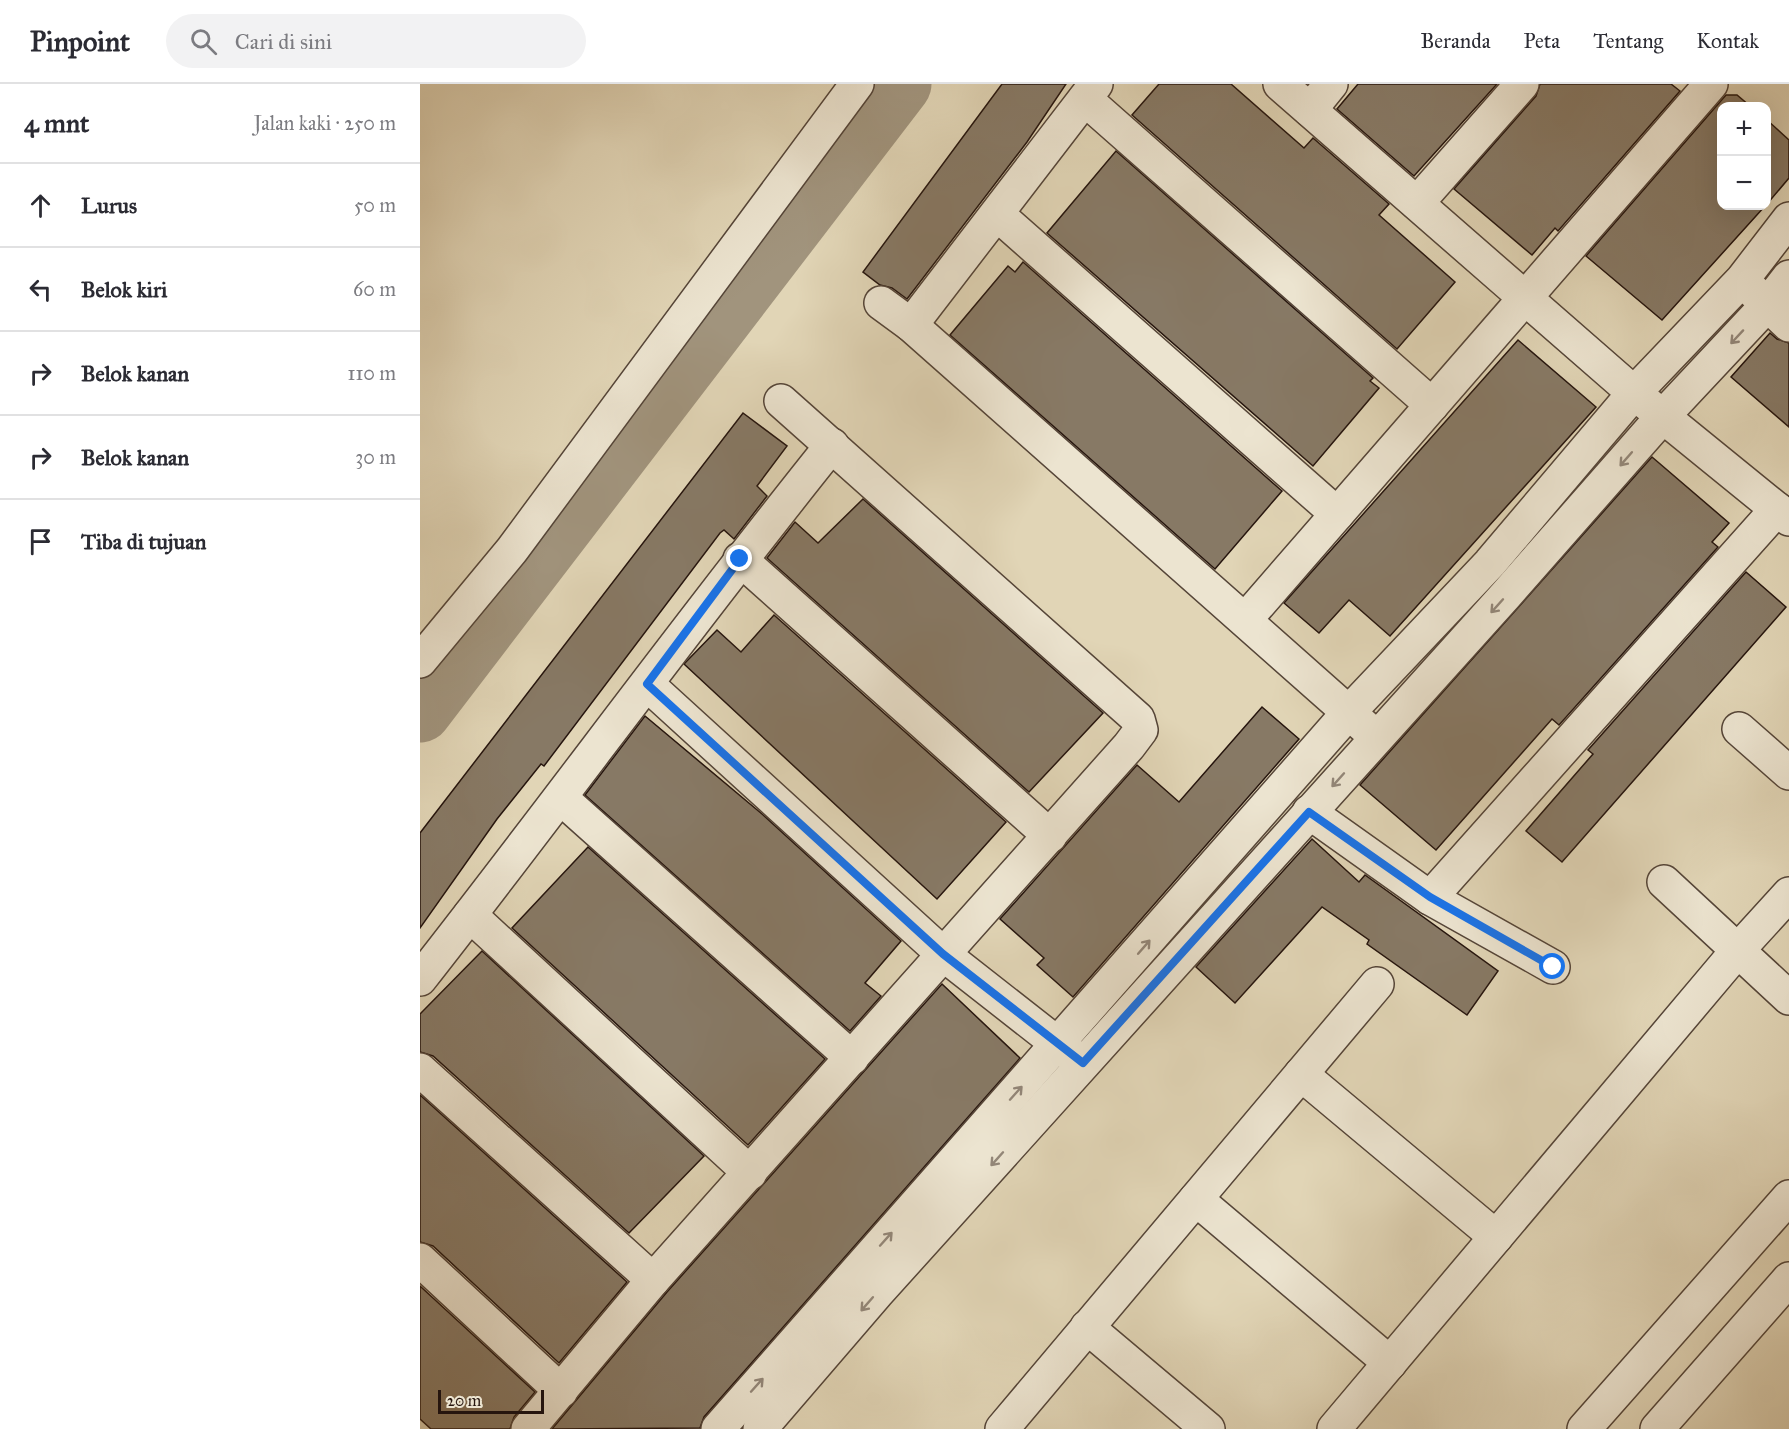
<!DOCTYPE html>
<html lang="id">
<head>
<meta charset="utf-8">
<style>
	:root { --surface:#fff; --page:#f2f2f3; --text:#2b2b33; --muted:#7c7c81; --line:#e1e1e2 }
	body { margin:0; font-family:"IM FELL Great Primer",serif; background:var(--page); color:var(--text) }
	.controls { position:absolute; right:18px; top:18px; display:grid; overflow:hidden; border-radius:12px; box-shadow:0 6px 24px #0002 }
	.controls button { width:54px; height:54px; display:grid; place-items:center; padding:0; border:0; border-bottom:2px solid var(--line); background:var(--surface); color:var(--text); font:30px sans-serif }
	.scale { position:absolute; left:18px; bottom:15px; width:106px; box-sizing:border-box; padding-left:6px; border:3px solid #26150e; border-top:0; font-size:16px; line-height:21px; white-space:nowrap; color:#26150e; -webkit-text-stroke:4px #ece4d0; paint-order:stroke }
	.stop { position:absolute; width:18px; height:18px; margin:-14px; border:4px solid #1a73e8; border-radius:50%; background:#fff }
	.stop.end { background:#1a73e8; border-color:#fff; box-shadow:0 2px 6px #0008 }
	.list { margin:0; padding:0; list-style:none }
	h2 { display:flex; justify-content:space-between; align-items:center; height:78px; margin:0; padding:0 24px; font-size:26px }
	h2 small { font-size:20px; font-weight:400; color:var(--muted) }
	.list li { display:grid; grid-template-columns:39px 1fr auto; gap:18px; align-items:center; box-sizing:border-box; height:84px; padding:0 24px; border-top:2px solid var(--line) }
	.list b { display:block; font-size:22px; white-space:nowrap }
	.list em { font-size:20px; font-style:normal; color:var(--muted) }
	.icon { flex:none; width:33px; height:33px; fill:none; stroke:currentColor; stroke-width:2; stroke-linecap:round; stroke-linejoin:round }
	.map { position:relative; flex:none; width:1369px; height:1345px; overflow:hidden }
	header { display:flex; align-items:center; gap:36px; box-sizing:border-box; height:84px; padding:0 30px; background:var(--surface); border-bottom:2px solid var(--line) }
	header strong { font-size:28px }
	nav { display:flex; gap:33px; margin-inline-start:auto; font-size:21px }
	.search { width:420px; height:54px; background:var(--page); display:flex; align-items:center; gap:15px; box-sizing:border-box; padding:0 21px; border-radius:33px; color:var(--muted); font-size:22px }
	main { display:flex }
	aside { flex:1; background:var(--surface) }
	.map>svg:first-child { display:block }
</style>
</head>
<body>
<header>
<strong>Pinpoint</strong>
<div class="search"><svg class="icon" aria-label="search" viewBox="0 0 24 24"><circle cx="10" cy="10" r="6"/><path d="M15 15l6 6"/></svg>Cari di sini</div>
<nav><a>Beranda</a><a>Peta</a><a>Tentang</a><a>Kontak</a></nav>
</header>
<main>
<aside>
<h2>4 mnt<small>Jalan kaki · 250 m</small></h2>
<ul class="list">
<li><svg class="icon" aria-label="ahead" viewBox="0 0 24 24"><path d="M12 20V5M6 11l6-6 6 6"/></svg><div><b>Lurus</b></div><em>50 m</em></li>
<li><svg class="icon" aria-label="left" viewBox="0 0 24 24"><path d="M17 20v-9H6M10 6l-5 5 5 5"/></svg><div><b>Belok kiri</b></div><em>60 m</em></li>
<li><svg class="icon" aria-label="right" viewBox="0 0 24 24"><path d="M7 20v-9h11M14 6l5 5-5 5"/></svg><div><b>Belok kanan</b></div><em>110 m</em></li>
<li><svg class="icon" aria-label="right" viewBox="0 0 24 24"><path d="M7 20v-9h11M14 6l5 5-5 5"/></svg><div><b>Belok kanan</b></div><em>30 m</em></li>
<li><svg class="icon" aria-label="arrive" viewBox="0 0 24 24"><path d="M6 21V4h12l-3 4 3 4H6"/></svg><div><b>Tiba di tujuan</b></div></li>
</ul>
</aside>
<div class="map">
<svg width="1369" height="1345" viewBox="0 0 1369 1345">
	<rect width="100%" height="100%" fill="#e1d5b6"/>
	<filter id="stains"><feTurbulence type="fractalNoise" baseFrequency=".00333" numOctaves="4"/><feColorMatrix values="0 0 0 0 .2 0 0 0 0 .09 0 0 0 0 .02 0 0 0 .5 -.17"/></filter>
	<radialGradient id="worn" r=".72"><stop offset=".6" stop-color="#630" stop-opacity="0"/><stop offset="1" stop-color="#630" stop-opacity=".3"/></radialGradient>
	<polygon fill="#c1b499" stroke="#746454" stroke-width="1.5" points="437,0 477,0 0,627 0,577"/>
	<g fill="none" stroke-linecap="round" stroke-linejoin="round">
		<polyline stroke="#a1947d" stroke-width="63" points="0,627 480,0"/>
	</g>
	<g fill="#877965" stroke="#26150e" stroke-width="1.5">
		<polygon points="582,0 646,0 607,58 487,215 472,204 460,201 443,188"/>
		<polygon points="739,0 811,0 884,64 893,54 969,120 959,131 1035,198 977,265 712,31"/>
		<polygon points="938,0 1077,0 994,92 917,25"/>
		<polygon points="1120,0 1251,0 1260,7 1138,147 1135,144 1112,171 1034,105 1116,12"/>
		<polygon points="1306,11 1317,11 1330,22 1302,22 1302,122 1345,122 1242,236 1166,172"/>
		<polygon points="1347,36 1369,56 1369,94 1347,120"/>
		<polygon points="696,67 953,294 950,297 959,304 893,382 627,149"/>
		<polygon points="603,178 862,407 795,485 530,251 588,182 595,188"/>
		<polygon points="1350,249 1357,255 1369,259 1369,343 1311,293"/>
		<polygon points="1098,256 1176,323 970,552 929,516 899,549 864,519"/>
		<polygon points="323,329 367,362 337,402 347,412 314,455 304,446 300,449 124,682 121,680 77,735 0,844 0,749"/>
		<polygon points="1232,373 1309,439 1292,458 1298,463 1139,641 1132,635 1016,766 940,701"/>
		<polygon points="443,415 683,629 609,708 347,474 375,438 398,459"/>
		<polygon points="1326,488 1366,523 1142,778 1106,747 1173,670 1168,666"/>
		<polygon points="354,531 586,738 517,815 264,580 297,546 321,568"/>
		<polygon points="842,623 879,655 653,913 617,881 624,874 580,835 717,681 759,718"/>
		<polygon points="225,632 342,730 481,857 445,899 461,912 430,947 165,711"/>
		<polygon points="892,755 939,798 945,791 1078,887 1047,931 947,860 949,856 902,823 815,919 776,883"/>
		<polygon points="168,763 405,975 328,1061 92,844"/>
		<polygon points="62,867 284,1072 209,1149 13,972 0,968 0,930"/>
		<polygon points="522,900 600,974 284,1333 280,1344 132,1345 247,1208"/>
		<polygon points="0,1011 207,1198 139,1279 13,1162 0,1158"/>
		<polygon points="0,1202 115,1308 94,1333 90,1345 11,1345 0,1335"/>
	</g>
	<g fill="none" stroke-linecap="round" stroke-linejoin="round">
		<defs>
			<g id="street">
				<polyline points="860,0 1214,309 1369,435"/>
				<polyline points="665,15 1012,321"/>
				<polyline points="890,26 911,0"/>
				<polyline points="997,119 1102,0"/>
				<polyline points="577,130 917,430"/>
				<polyline points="1331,205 1369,241"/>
				<polyline points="461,219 491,241 945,643"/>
				<polyline points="491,241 676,0"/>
				<polyline points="320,475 630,752"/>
				<polyline points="825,536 1291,0"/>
				<polyline points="0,577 92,466 437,0"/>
				<polyline points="227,600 523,870 657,975"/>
				<polyline points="1319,645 1369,689"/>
				<polyline points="141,714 432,974"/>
				<polyline points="889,728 1010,814 1133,883"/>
				<polyline points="1244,798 1369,914"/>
				<polyline points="1010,814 1357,425"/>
				<polyline points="50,831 330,1089"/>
				<path d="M0,895C139,718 271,536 412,361"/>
				<polyline points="0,986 233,1196"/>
				<polyline points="881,990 1076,1153"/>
				<polyline points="776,1115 970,1279"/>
				<polyline points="0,1176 141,1307"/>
				<polyline points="667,1243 788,1345"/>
				<polyline points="108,1345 233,1196 709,662 721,646 718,635 361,317"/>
				<polyline points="298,1345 929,628 1070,479 1214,309 1322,196 1369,135"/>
				<polyline points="340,1345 457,1209 1085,512 1244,331 1348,220 1369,193"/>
				<polyline points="582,1345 957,900"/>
				<polyline points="914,1345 1318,866 1369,810"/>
				<polyline points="1164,1345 1369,1113"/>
				<polyline points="1237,1345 1369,1195"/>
			</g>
		</defs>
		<use href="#street" stroke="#554538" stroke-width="36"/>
		<use href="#street" stroke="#ece4d0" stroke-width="33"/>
	</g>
	<defs><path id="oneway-shaft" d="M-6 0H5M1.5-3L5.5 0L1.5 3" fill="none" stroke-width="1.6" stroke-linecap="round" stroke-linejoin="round" transform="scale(1.5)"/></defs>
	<g stroke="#938779">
		<use href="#oneway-shaft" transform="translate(1317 253) rotate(133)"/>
		<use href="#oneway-shaft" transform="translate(1206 375) rotate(131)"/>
		<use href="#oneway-shaft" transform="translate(1077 522) rotate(132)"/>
		<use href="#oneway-shaft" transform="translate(918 696) rotate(132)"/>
		<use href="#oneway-shaft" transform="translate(724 863) rotate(-49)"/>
		<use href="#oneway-shaft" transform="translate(596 1009) rotate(-48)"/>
		<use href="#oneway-shaft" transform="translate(577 1075) rotate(132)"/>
		<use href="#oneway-shaft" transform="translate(466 1155) rotate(-48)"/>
		<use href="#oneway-shaft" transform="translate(447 1220) rotate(131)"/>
		<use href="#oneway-shaft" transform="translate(337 1301) rotate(-48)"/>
	</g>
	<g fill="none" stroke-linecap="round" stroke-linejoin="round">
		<polyline stroke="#1a73e8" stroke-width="8" points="320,475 227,600 523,870 663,979 889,728 1010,813 1133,883"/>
	</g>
	<rect width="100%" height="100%" filter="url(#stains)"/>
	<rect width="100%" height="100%" fill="url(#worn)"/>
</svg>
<div class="controls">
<button>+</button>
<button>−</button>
</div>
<div class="scale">20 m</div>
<div class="stop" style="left:1133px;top:883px"></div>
<div class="stop end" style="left:320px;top:475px"></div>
</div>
</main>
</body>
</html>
